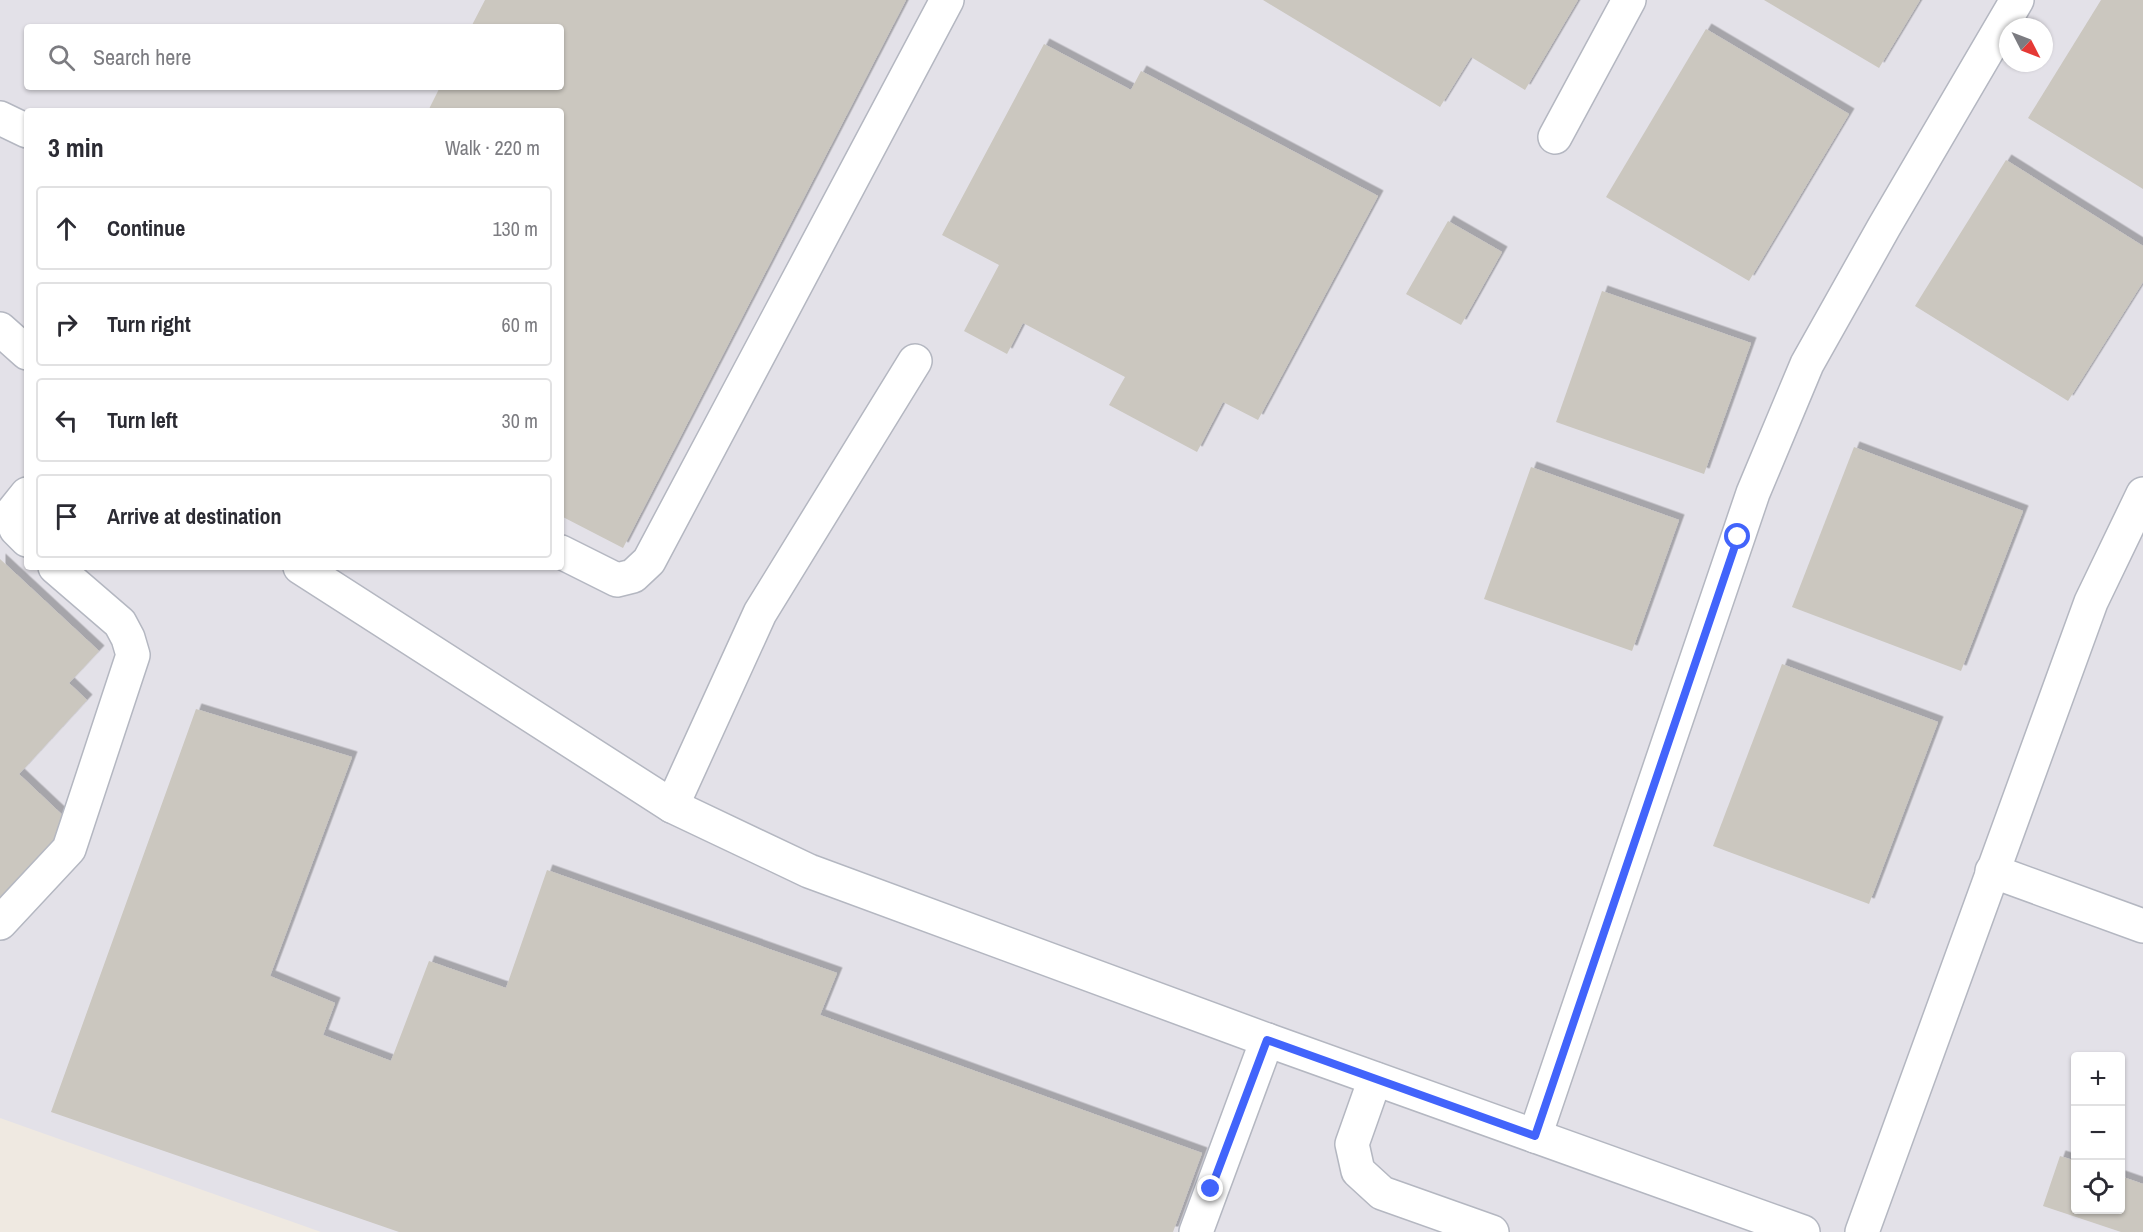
<!DOCTYPE html>
<html lang="en">
<head>
<meta charset="utf-8">
<style>
	:root { --surface:#fff; --page:#f2f2f3; --text:#2b2b33; --muted:#7c7c81; --line:#e1e1e2 }
	body { margin:0; font-family:"Archivo Narrow",sans-serif; background:var(--page); color:var(--text) }
	.controls { position:absolute; right:18px; bottom:18px; display:grid; overflow:hidden; border-radius:6px; box-shadow:0 2px 4px #0004 }
	.controls button { width:54px; height:54px; display:grid; place-items:center; padding:0; border:0; border-bottom:2px solid var(--line); background:var(--surface); color:var(--text); font:30px sans-serif }
	.compass { position:absolute; left:1999px; top:18px; width:54px; height:54px; border-radius:50%; background:var(--surface); box-shadow:0 2px 4px #0004; rotate:132deg }
	.stop { position:absolute; width:18px; height:18px; margin:-14px; border:4px solid #4264fb; border-radius:50%; background:#fff }
	.stop.end { background:#4264fb; border-color:#fff; box-shadow:0 2px 6px #0008 }
	.list { margin:0; padding:0; list-style:none }
	h2 { display:flex; justify-content:space-between; align-items:center; height:78px; margin:0; padding:0 24px; font-size:26px }
	h2 small { font-size:20px; font-weight:400; color:var(--muted) }
	.list li { display:grid; grid-template-columns:39px 1fr auto; gap:18px; align-items:center; box-sizing:border-box; height:84px; margin:0 12px 12px; padding:0 12px; border:2px solid var(--line); border-radius:6px }
	.list b { display:block; font-size:22px; white-space:nowrap }
	.list em { font-size:20px; font-style:normal; color:var(--muted) }
	.icon { flex:none; width:33px; height:33px; fill:none; stroke:currentColor; stroke-width:2; stroke-linecap:round; stroke-linejoin:round }
	.map { position:relative; flex:none; width:2143px; height:1232px; overflow:hidden }
	.search { position:absolute; background:var(--surface); box-shadow:0 2px 4px #0004; left:24px; top:24px; width:540px; height:66px; display:flex; align-items:center; gap:15px; box-sizing:border-box; padding:0 21px; border-radius:6px; color:var(--muted); font-size:22px }
	.panel { position:absolute; background:var(--surface); box-shadow:0 2px 4px #0004; left:24px; top:108px; width:540px; height:462px; border-radius:6px }
	.map>svg:first-child { display:block }
</style>
</head>
<body>
<div class="map">
<svg width="2143" height="1232" viewBox="0 0 2143 1232">
	<defs>
		<filter id="shadow"><feDropShadow dx="5.5" dy="-5.5" stdDeviation="0" flood-color="#0004"/></filter>
	</defs>
	<rect width="100%" height="100%" fill="#efe9e1"/>
	<path fill="#e3e1e8" fill-rule="evenodd" d="M0,0H2143V1232H321L0,1118ZM27,27H561V87H27ZM2008,27H2044V63H2008ZM27,111H561V567H27ZM2076,1056H2120V1210H2076Z"/>
	<g fill="#cbc7bf" filter="url(#shadow)">
		<polygon points="485,0 906,0 623,548 561,516 561,111 428,111 440,87 561,87 561,27 471,27"/>
		<polygon points="1263,0 1578,0 1525,90 1471,57 1440,107"/>
		<polygon points="1764,0 1920,0 1879,68"/>
		<polygon points="2101,0 2143,0 2143,189 2028,118"/>
		<polygon points="1706,29 1849,114 1749,281 1606,197"/>
		<polygon points="1044,44 1131,90 1141,71 1378,196 1258,420 1223,402 1197,452 1109,405 1125,377 1023,323 1007,354 964,331 999,265 942,235"/>
		<polygon points="2006,160 2143,246 2143,282 2068,401 1915,306"/>
		<polygon points="1448,221 1502,252 1461,325 1406,294"/>
		<polygon points="1602,291 1751,343 1704,474 1556,422"/>
		<polygon points="1854,447 2023,511 1961,671 1792,607"/>
		<polygon points="1531,467 1679,520 1632,651 1484,599"/>
		<polygon points="0,559 99,651 69,683 87,700 19,774 72,824 0,901"/>
		<polygon points="1782,664 1938,722 1869,904 1713,846"/>
		<polygon points="196,709 352,757 270,976 335,1003 323,1035 391,1061 429,961 506,988 547,870 837,973 820,1015 1202,1153 1173,1232 399,1232 51,1112"/>
		<polygon points="2060,1156 2076,1161 2076,1210 2120,1210 2120,1176 2143,1184 2143,1232 2121,1232 2043,1206"/>
	</g>
	<g fill="none" stroke-linecap="round" stroke-linejoin="round">
		<defs>
			<g id="minor">
				<polyline points="0,118 27,131"/>
				<polyline points="1555,137 1629,0"/>
				<polyline points="0,329 27,353"/>
				<polyline points="27,494 10,515 16,529 27,540"/>
				<polyline points="561,552 617,580 633,576 649,561 947,0"/>
				<polyline points="300,567 672,806 809,871 1267,1040 1803,1232"/>
				<polyline points="672,806 760,613 915,361"/>
				<polyline points="1992,871 2143,926"/>
				<polyline points="0,923 69,849 133,655 128,638 120,623 55,567"/>
				<polyline points="1375,1079 1352,1144 1358,1171 1382,1193 1492,1232"/>
				<polyline points="1535,1136 1753,493 1807,364 1884,227 2017,0"/>
				<polyline points="1196,1232 1267,1040"/>
				<polyline points="1862,1232 2091,602 2143,494"/>
			</g>
		</defs>
		<use href="#minor" stroke="#b4b7c1" stroke-width="36"/>
		<use href="#minor" stroke="#fff" stroke-width="33"/>
	</g>
	<g fill="none" stroke-linecap="round" stroke-linejoin="round">
		<polyline stroke="#4264fb" stroke-width="8" points="1211,1189 1267,1040 1535,1136 1738,537"/>
	</g>
</svg>
<div class="controls">
<button>+</button>
<button>−</button>
<button><svg class="icon" aria-label="locate" viewBox="0 0 24 24"><circle cx="12" cy="12" r="6"/><path d="M12 2v4M12 18v4M2 12h4M18 12h4"/></svg></button>
</div>
<svg class="compass" viewBox="-18 -18 36 36"><path d="M0-13l5 13h-10z" fill="#e53935"/><path d="M0 13l5-13h-10z" fill="#7c7c81"/></svg>
<div class="stop" style="left:1738px;top:537px"></div>
<div class="stop end" style="left:1211px;top:1189px"></div>
<div class="search"><svg class="icon" aria-label="search" viewBox="0 0 24 24"><circle cx="10" cy="10" r="6"/><path d="M15 15l6 6"/></svg>Search here</div>
<section class="panel">
<h2>3 min<small>Walk · 220 m</small></h2>
<ul class="list">
<li><svg class="icon" aria-label="ahead" viewBox="0 0 24 24"><path d="M12 20V5M6 11l6-6 6 6"/></svg><div><b>Continue</b></div><em>130 m</em></li>
<li><svg class="icon" aria-label="right" viewBox="0 0 24 24"><path d="M7 20v-9h11M14 6l5 5-5 5"/></svg><div><b>Turn right</b></div><em>60 m</em></li>
<li><svg class="icon" aria-label="left" viewBox="0 0 24 24"><path d="M17 20v-9H6M10 6l-5 5 5 5"/></svg><div><b>Turn left</b></div><em>30 m</em></li>
<li><svg class="icon" aria-label="arrive" viewBox="0 0 24 24"><path d="M6 21V4h12l-3 4 3 4H6"/></svg><div><b>Arrive at destination</b></div></li>
</ul>
</section>
</div>
</body>
</html>
